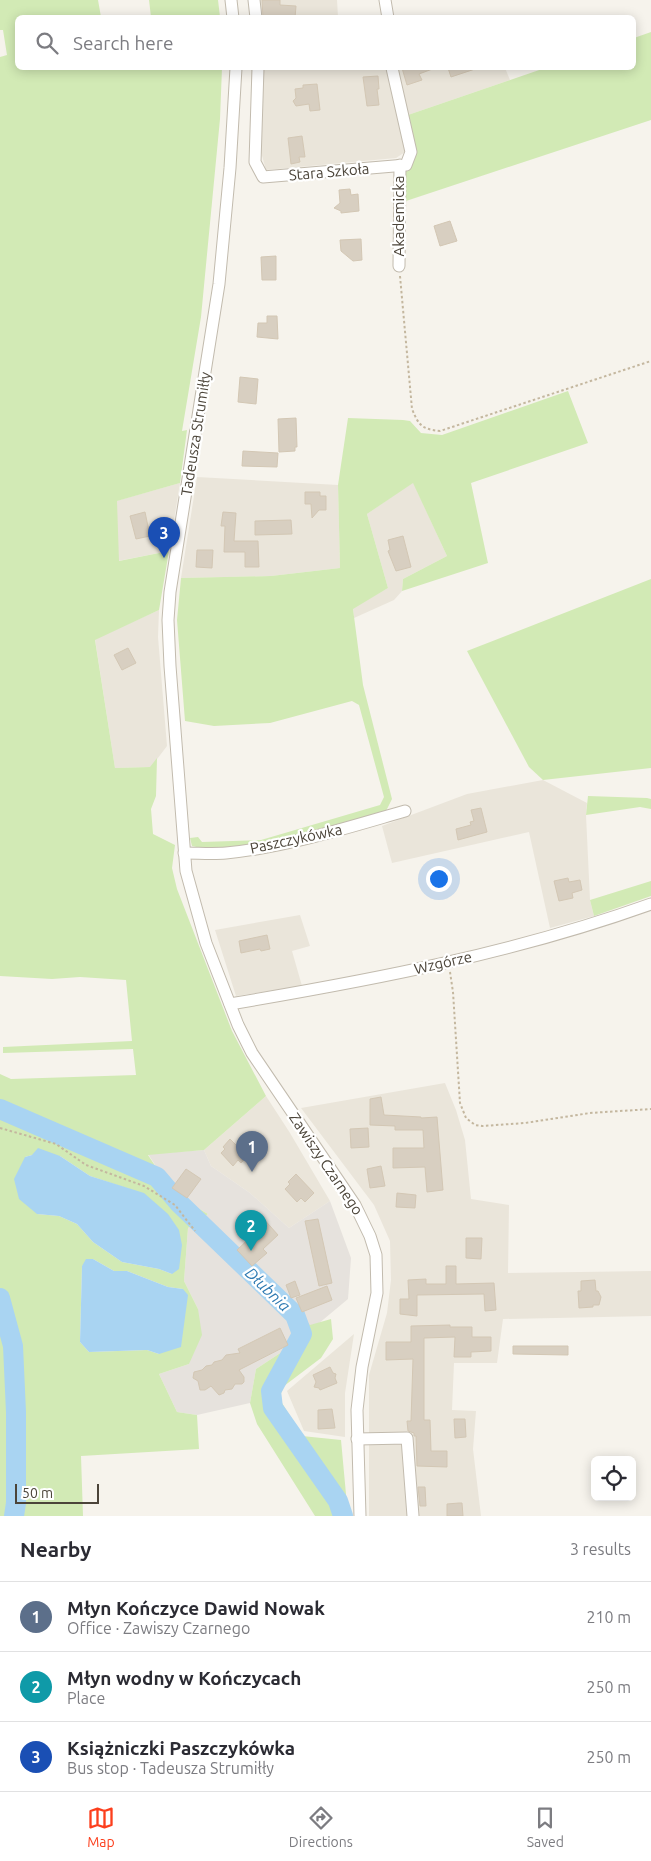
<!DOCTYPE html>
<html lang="en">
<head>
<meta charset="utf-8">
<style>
	:root { --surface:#fff; --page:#f7f7f7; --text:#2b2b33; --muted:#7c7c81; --line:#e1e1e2; --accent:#fc3f1d }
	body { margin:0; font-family:Ubuntu,sans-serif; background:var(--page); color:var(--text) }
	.controls { position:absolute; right:15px; bottom:15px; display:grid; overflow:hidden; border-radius:8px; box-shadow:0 2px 12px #0003 }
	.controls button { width:45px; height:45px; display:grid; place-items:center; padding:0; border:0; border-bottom:1px solid var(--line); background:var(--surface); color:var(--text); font:25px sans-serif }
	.scale { position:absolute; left:15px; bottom:12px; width:84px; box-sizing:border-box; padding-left:5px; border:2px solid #4b4439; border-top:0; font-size:14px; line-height:18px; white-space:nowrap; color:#4b4439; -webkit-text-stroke:4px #fff; paint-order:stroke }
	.you { position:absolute; left:438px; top:878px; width:18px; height:18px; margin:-12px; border:4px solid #fff; border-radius:50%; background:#1a73e8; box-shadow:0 0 0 8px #1a73e833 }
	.badge { display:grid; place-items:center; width:32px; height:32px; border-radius:50%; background:var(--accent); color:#fff; font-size:16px; font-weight:700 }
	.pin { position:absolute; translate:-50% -41px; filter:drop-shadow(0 1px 2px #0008) }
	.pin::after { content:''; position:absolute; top:26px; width:18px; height:15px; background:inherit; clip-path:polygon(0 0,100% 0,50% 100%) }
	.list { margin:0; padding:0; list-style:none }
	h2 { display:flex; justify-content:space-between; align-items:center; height:65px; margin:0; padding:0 20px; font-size:21px }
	h2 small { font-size:16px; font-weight:400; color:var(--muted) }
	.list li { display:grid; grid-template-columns:32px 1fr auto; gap:15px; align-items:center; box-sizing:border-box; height:70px; padding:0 20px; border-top:1px solid var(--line) }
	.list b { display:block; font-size:19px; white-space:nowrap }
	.list p { margin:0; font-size:16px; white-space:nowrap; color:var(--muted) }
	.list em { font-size:16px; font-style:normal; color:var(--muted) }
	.icon { flex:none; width:28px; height:28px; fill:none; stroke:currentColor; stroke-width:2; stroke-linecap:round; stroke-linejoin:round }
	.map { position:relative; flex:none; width:651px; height:1516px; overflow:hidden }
	.search { position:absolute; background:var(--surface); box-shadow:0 2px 12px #0003; left:15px; right:15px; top:15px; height:55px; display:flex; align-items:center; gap:12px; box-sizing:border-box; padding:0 18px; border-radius:8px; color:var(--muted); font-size:19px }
	.sheet { height:275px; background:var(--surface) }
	nav { display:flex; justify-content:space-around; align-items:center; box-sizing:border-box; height:70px; border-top:1px solid var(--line); background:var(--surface); font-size:14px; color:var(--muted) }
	nav a { display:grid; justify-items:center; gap:2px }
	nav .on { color:var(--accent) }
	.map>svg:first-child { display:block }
</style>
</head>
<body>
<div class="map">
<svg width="651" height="1516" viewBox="0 0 651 1516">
	<rect width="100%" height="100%" fill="#f6f3ec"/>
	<g fill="#eae5da">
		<polygon points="256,0 337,0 338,17 259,17"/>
		<polygon points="264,68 388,68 405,152 396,158 266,170 261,152"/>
		<polygon points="397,68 505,68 510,80 405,116"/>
		<polygon points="197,477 338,485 340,568 271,576 181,578"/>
		<polygon points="413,482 447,556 403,579 402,591 394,600 354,618 353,608 388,588 367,514"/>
		<polygon points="180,483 169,551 118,561 116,501"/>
		<polygon points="159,610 158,637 167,746 151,767 115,768 95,639"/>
		<polygon points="543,780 587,803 586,815 590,900 594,916 550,928 529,832 392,863 382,826 467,794"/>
		<polygon points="300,915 310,946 292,951 302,986 236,996 215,930"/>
		<polygon points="445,1083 456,1110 465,1140 471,1199 509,1205 508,1273 651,1271 651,1316 503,1319 497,1363 454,1363 452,1410 476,1411 473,1449 481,1516 369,1516 369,1375 387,1313 391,1280 390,1241 374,1205 301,1108"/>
		<polygon points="266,1096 290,1133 330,1201 289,1228 250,1193 211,1166 204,1150"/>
		<polygon points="354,1334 345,1393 345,1437 304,1431 287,1391"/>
	</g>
	<polygon fill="#e6e2dd" points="204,1150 211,1166 250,1193 289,1228 330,1201 351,1258 348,1299 294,1344 256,1369 250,1403 197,1415 177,1412 159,1374 189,1364 198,1309 184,1281 188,1228 208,1214 182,1199 168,1185 148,1154"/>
	<g fill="#d2eab5" fill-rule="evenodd">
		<path d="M0,0H98L101,17L18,18V68H222L220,119L201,317L182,431L187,430L180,483L117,501L119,561L169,551L159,610L95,640L115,768L150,767L157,758L156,796L151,809L153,834L175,845L172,868L177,889L232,1031L266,1096L204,1150L148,1155L168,1185L182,1199L208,1214L188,1228L184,1281L198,1309L202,1335L189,1364L159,1374L177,1412L197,1415L199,1449L81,1456L83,1516H0V1074L11,1079L136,1075L133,1049L3,1053V1047L132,1041L126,980L80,977L52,979L0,976V57L7,55L3,30H0ZM32,1155L60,1156L90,1176L144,1194L172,1274L159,1269L122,1262L93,1242L77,1224L59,1216L37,1214L25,1157ZM93,1259L114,1271H127L168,1287L183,1289L159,1354L147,1350L89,1352L80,1342L82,1266Z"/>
		<polygon points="149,0 218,0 220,17 143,17 151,17"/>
		<polygon points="651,32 651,120 403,202 404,174 414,154 405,116 545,68 634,68 634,38"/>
		<polygon points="568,391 588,443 471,483 488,563 402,591 403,579 447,556 413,483 367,514 388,588 353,609 363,685 392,799 386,811 260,846 210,850 192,846 190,838 198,837 202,842 261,840 380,805 384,797 359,705 352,701 270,723 214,726 185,721 177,620 181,578 271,576 340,568 338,485 348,418 403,420 410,421 421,433 442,435"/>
		<polygon points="651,579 651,768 543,780 529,767 467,651"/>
		<polygon points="588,796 647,798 651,799 651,809 640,807 586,815"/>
		<polygon points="651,881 651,896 594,916 590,900"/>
		<polygon points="242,1257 310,1325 331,1319 333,1339 321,1358 284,1386 279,1398 302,1436 341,1440 348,1516 315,1516 257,1424 250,1403 256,1369 294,1344 295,1328 233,1268"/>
	</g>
	<g fill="#a9d4f2">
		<polygon points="38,1148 60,1156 90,1176 144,1193 168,1214 179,1230 182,1245 179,1269 172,1274 159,1269 122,1262 93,1242 77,1224 59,1216 37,1214 19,1199 14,1179 25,1157 32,1155"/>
		<polygon points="86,1259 93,1259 114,1271 127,1271 168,1287 183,1289 188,1295 181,1347 159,1354 147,1350 89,1352 80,1342 82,1266"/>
	</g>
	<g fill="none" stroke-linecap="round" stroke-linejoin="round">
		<g stroke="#a9d4f2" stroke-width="20">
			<polyline points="0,1109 157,1177 179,1203 295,1315 302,1334 271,1391 273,1408 338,1501 343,1516"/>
			<polyline points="0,1298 13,1346 16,1412 16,1503 14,1516"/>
		</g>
	</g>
	<g fill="#d8cfc1" stroke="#d3c7b4">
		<polygon points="262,0 280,0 280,5 296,6 295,18 263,18"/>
		<polygon points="402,68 435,68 419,74 422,80 407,85"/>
		<polygon points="448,68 475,68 475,69 451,77"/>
		<polygon points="378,76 379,89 377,89 379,105 367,106 363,77"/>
		<polygon points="317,84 320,110 310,111 309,104 296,106 293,101 296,98 295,89 303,88 303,85"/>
		<polygon points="302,136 305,157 299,157 300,162 291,164 288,138"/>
		<polygon points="350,189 351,195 358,194 359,211 341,213 341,211 334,208 340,203 339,190"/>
		<polygon points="450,221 457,241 440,246 434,226"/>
		<polygon points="361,239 362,260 353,261 341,251 340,240"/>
		<polygon points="276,256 276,280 262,280 261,257"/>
		<polygon points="267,316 277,316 278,339 257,337 258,323 267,323"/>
		<polygon points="240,377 258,379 256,404 238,402"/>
		<polygon points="296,418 297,447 295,447 295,451 279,452 278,419"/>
		<polygon points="243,451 278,453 277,467 242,466"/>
		<polygon points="305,492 320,492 320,496 326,496 326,510 319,510 312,518 311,504 305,504"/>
		<polygon points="145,512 150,536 136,539 130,516"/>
		<polygon points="223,512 236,513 234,541 258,541 259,567 245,567 245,552 224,552 225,526 221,526"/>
		<polygon points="291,520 292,534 255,535 255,521"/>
		<polygon points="403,536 411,567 396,571 388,551 390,550 388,540"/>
		<polygon points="197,550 213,550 212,568 196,567"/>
		<polygon points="128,648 136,663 122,670 114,655"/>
		<polygon points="481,808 487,832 458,840 456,829 471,825 470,822 474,821 471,810"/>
		<polygon points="568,878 569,882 580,880 582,890 572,893 573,898 559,901 554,881"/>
		<polygon points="267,935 270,949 261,951 260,949 241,953 239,941"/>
		<polygon points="381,1097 384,1115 421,1117 421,1118 437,1117 443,1190 427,1192 425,1167 393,1168 393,1148 424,1148 423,1130 395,1130 395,1126 370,1125 370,1099"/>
		<polygon points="368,1128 369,1147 351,1148 350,1129"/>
		<polygon points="230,1139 247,1156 241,1163 238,1160 233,1166 221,1153 225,1149 223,1147"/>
		<polygon points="381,1166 385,1186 370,1188 367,1169"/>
		<polygon points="186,1169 201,1179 187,1198 172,1188"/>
		<polygon points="296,1174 314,1193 305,1202 301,1198 297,1202 285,1189 290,1184 288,1182"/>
		<polygon points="397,1193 416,1195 415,1208 396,1207"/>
		<polygon points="254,1216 259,1220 262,1217 278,1235 263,1249 267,1253 252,1266 237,1250 256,1232 247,1223"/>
		<polygon points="318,1219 332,1283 319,1286 305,1221"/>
		<polygon points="466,1238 482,1238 481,1259 466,1258"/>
		<polygon points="446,1266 456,1266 456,1284 494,1283 496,1310 485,1311 484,1294 417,1295 417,1316 400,1314 400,1299 409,1299 408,1280 426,1279 426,1284 446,1284"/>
		<polygon points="595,1280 596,1291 598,1291 601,1297 599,1305 593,1305 593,1307 579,1308 578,1291 581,1291 581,1281"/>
		<polygon points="295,1281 300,1295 291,1298 286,1285"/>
		<polygon points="327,1286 332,1300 302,1312 296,1298"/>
		<polygon points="450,1325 450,1327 472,1327 472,1337 491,1337 491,1351 471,1352 471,1357 454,1357 455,1337 424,1338 424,1420 430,1420 431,1451 447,1451 447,1467 417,1466 416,1436 414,1436 414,1433 408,1431 407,1421 411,1421 413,1359 386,1360 386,1342 411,1342 411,1326"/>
		<polygon points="280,1328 288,1345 239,1370 244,1377 244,1382 242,1384 235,1384 232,1389 225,1390 224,1393 219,1395 211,1386 205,1390 200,1390 198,1381 193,1378 194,1372 202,1370 206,1366 212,1365 214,1362 222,1360 226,1355 240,1353 238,1349"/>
		<polygon points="513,1346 568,1346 568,1355 513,1354"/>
		<polygon points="330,1367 333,1373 336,1374 335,1378 337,1383 320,1390 319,1388 314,1387 316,1382 313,1375"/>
		<polygon points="332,1409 335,1428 318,1429 318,1410"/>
		<polygon points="454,1419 465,1419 466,1437 455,1438"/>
		<polygon points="418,1487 425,1487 426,1506 420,1506"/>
		<polygon points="459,1503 462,1503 463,1516 447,1516 447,1504"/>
	</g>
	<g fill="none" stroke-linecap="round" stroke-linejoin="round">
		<defs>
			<g id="minor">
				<polyline points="231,0 233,18"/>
				<polyline points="254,0 256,18"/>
				<polyline points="385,0 388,18"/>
				<polyline points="236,68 230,168 219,284 170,592 168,620 170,666 186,871 206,943 238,1025 252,1053 355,1205 370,1236 376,1255 377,1293 362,1367 357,1410 360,1516"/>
				<polyline points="258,68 255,162 263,177 406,165 411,152 392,68"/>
				<polyline points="399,266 400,165"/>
				<path d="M184,853C198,853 213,854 226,853C287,847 346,828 405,811"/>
				<path d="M230,1004C372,980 515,953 651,904"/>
				<polyline points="357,1439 407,1438 413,1516"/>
			</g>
		</defs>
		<use href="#minor" stroke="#c2bbae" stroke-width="13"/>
		<g stroke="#c4b79f" stroke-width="2" stroke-dasharray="2.5 2.5" stroke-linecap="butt">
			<path d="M400,276L412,409C419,426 422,429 440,431L651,361"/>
			<polyline points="450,972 453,992 460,1103 466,1118 475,1125 482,1126 525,1123 590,1113 651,1109"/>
			<polyline points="0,1128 56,1144 86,1165 144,1186 175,1205 195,1231"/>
		</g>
		<use href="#minor" stroke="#fff" stroke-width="11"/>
	</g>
	<g text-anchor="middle" stroke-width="4.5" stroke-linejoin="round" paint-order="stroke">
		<g font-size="15" fill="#4b4439" stroke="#fff">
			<text transform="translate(329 172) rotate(-5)" y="5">Stara Szkoła</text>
			<text transform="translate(399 216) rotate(-90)" y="5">Akademicka</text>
			<text transform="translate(196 434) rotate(-81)" y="5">Tadeusza Strumiłły</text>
			<text transform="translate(296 839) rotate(-12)" y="5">Paszczykówka</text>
			<text transform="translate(443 963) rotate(-13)" y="5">Wzgórze</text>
			<text transform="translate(326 1164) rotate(56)" y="5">Zawiszy Czarnego</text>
		</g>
		<g font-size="16" font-style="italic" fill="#2e7ab2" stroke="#fff">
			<text transform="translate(268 1289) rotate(44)" y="6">Dłubnia</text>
		</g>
	</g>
</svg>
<div class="controls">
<button><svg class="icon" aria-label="locate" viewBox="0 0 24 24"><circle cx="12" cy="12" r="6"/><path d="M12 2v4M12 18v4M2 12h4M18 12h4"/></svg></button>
</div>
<div class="scale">50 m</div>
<div class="you"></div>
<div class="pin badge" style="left:252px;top:1172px;background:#5c6f8a">1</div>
<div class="pin badge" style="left:251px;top:1251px;background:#0f9aa8">2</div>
<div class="pin badge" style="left:164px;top:558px;background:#1a4fb4">3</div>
<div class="search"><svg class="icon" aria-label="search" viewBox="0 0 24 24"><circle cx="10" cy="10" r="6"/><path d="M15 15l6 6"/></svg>Search here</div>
</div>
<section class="sheet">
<h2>Nearby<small>3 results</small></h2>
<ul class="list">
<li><span class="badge" style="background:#5c6f8a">1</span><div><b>Młyn Kończyce Dawid Nowak</b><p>Office · Zawiszy Czarnego</p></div><em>210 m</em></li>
<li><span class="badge" style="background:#0f9aa8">2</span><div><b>Młyn wodny w Kończycach</b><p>Place</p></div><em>250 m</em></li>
<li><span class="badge" style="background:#1a4fb4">3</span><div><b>Książniczki Paszczykówka</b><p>Bus stop · Tadeusza Strumiłły</p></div><em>250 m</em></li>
</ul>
</section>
<nav>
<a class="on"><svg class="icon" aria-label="map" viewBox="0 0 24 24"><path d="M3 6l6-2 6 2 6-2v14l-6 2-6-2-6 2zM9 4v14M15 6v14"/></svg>Map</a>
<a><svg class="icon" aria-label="directions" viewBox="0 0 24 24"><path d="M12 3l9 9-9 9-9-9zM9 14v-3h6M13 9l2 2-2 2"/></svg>Directions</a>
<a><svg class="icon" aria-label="saved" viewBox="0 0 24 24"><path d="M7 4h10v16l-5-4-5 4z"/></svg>Saved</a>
</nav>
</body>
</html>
